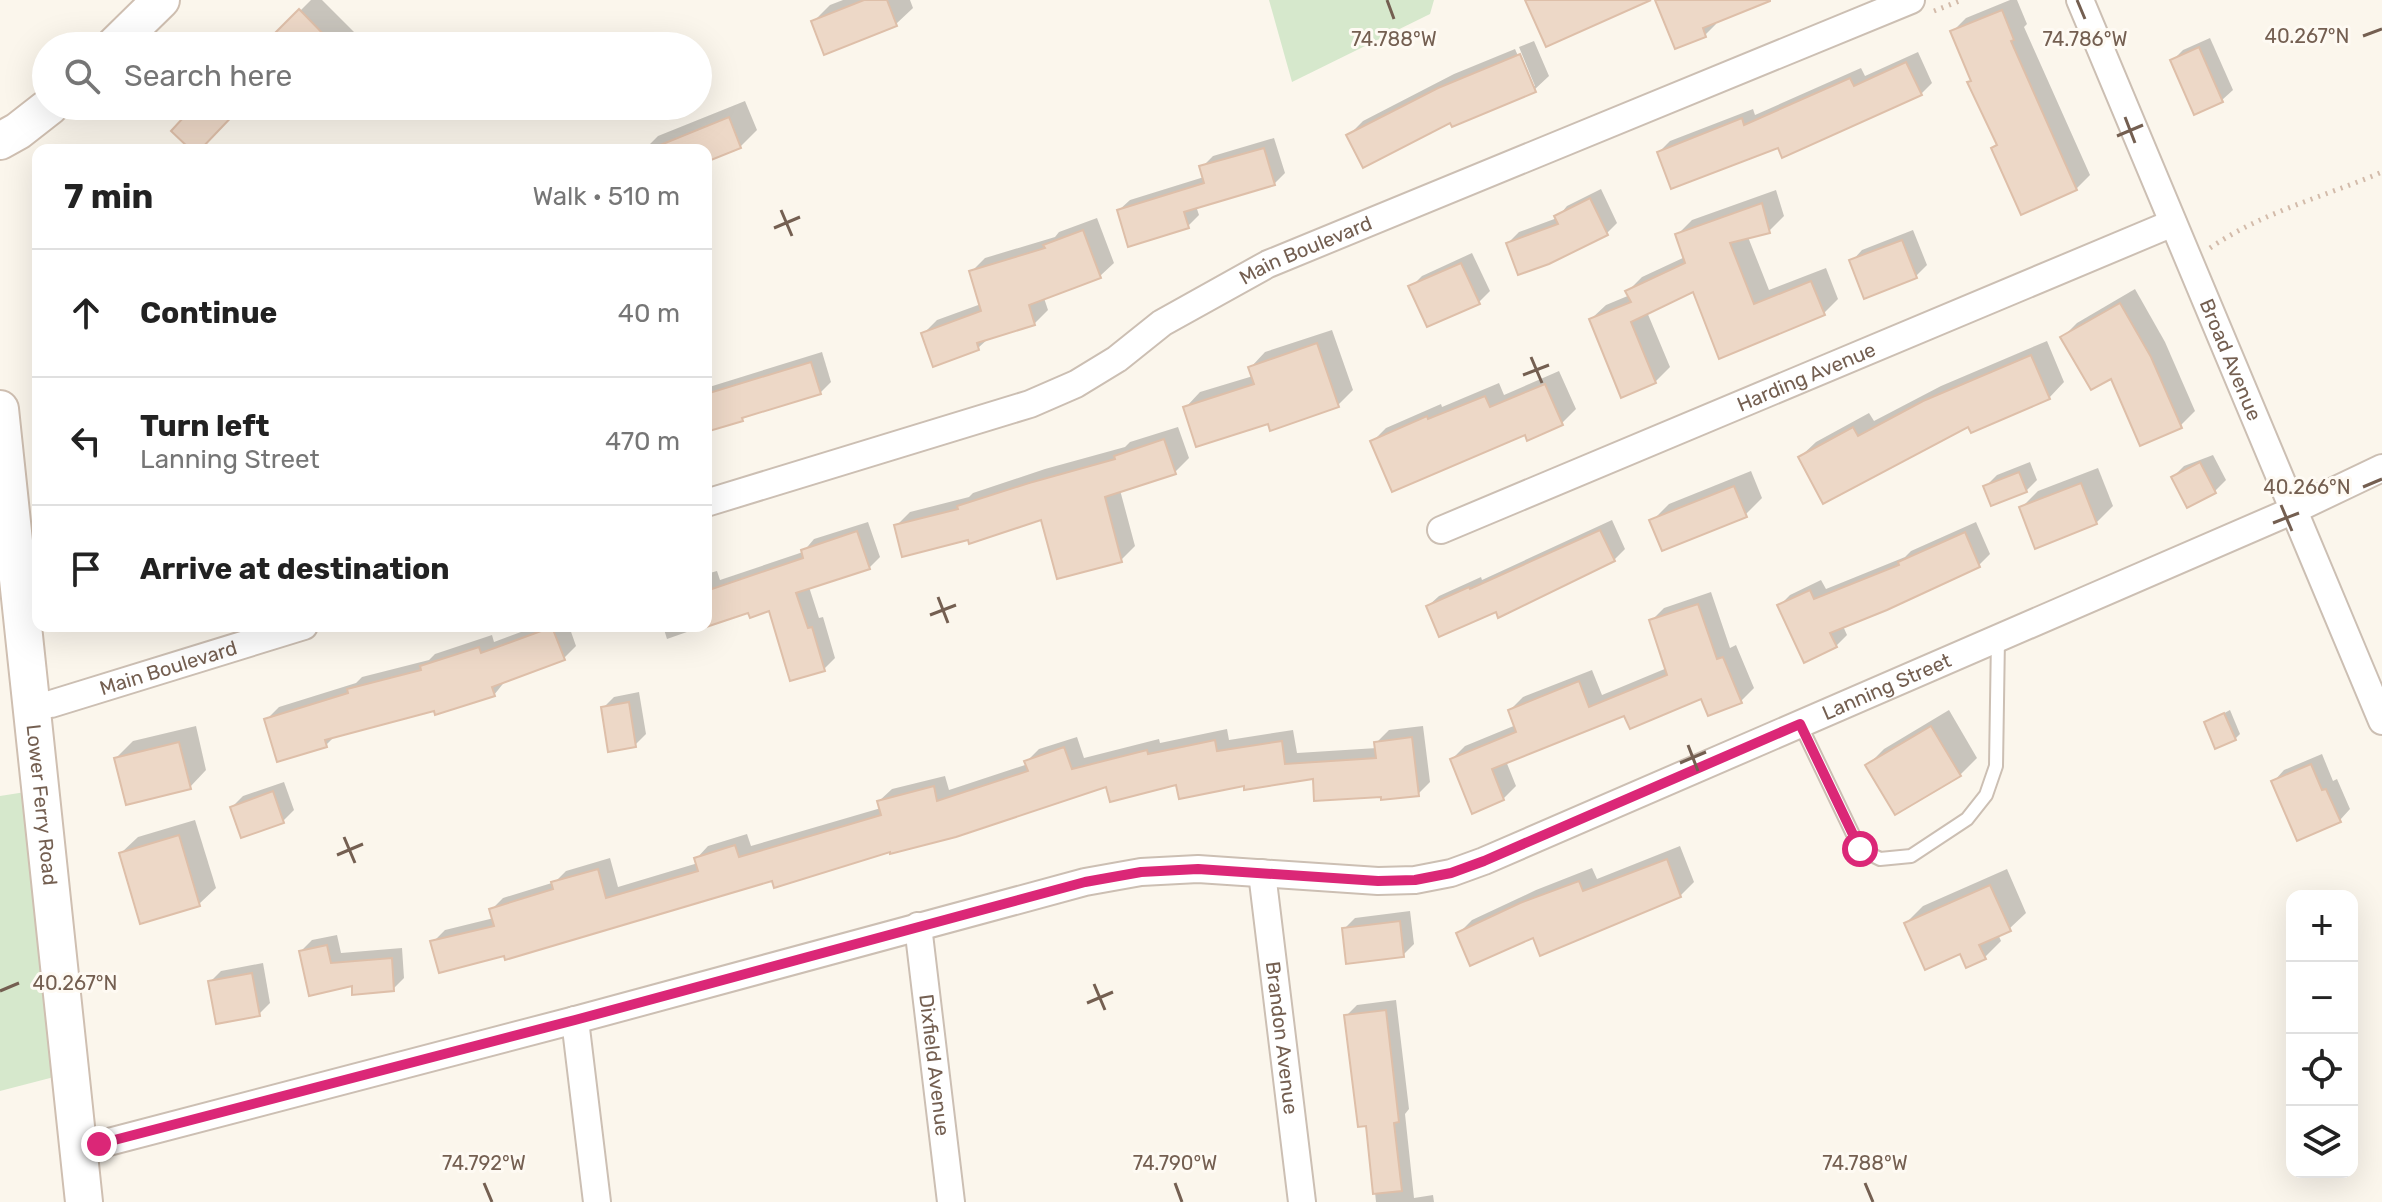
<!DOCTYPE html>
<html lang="en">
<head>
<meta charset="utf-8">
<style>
	:root { --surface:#fff; --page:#f6f6f6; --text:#222; --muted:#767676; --line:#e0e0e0 }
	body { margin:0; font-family:Rubik,sans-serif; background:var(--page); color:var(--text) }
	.controls { position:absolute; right:24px; bottom:24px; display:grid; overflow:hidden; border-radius:16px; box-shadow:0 8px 32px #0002 }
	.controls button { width:72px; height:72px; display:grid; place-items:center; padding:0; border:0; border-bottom:2px solid var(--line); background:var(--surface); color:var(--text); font:40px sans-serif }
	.stop { position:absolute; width:24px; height:24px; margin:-18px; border:6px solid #db2777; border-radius:50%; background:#fff }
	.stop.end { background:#db2777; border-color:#fff; box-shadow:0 2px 8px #0008 }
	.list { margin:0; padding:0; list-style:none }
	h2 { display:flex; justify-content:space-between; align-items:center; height:104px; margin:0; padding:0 32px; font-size:34px }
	h2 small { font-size:26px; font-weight:400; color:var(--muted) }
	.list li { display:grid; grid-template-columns:52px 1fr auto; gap:24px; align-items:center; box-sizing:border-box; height:128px; padding:0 32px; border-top:2px solid var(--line) }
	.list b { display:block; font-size:30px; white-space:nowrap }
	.list p { margin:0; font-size:26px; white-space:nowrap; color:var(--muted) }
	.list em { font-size:26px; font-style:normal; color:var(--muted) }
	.icon { flex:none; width:44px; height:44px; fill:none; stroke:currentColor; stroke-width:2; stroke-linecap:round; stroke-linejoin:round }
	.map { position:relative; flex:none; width:2382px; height:1202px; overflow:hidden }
	.search { position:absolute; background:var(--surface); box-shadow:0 8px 32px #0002; left:32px; top:32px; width:680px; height:88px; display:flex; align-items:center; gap:20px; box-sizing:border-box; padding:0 28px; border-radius:44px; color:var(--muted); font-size:30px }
	.panel { position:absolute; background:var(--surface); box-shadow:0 8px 32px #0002; left:32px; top:144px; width:680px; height:488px; border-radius:16px }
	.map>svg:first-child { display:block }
</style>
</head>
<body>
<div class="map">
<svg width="2382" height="1202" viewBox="0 0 2382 1202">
	<rect width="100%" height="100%" fill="#fbf6ec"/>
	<g fill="#d6e8cc">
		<polygon points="1269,0 1434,0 1430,14 1292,82"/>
		<polygon points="32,791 54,1077 0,1091 0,796"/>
	</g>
	<g fill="#0003">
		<polygon points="311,0 322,0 358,36 348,46 265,46"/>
		<polygon points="843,0 910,0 913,8 896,24 813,22 830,5"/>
		<polygon points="1657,0 1754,0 1715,21 1716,24 1705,35 1676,47"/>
		<polygon points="2010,0 2017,0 2027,24 2024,27 2090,175 2076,189 1994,148 1998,144 1952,32 1966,18"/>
		<polygon points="2210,38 2233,90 2222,100 2172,61 2183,50"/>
		<polygon points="1534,41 1549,76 1534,90 1451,120 1348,136 1363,121 1454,74 1515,49 1531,86 1535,86 1519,47"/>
		<polygon points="1918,52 1932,83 1921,94 1779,145 1659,152 1670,141 1753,109 1755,115 1861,68 1865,76"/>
		<polygon points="745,101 757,130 740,147 706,160 706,150 644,150 658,136"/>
		<polygon points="1274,138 1285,173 1274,184 1196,206 1199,215 1188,226 1119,210 1130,200 1204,177 1202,167 1213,156"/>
		<polygon points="1601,189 1617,223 1606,234 1508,243 1519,232 1557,218 1567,206"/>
		<polygon points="1776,190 1784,216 1769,231 1748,237 1769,290 1826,268 1838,299 1824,313 1720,356 1694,290 1647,312 1670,367 1655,382 1591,319 1606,305 1630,295 1628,291 1642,277 1685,257 1678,234 1692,220"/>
		<polygon points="1097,218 1114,263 1100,276 1044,298 1048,310 1034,324 989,338 978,348 923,334 937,320 981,304 971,272 985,258 1055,237 1059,232"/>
		<polygon points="1913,230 1927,265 1916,276 1852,261 1862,250"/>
		<polygon points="1472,253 1490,291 1479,302 1411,287 1422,276"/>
		<polygon points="2135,289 2165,342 2195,411 2180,426 2063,337 2077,323"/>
		<polygon points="1332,330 1353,390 1338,405 1269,422 1186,407 1200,392 1253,376 1251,367 1265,352"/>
		<polygon points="2047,341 2064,382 2049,398 1969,424 1800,457 1816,442 1869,413 1874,421 1941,386"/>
		<polygon points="822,352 831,382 820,393 706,430 706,388"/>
		<polygon points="1559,371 1576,409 1562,423 1528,438 1526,433 1372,442 1386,428 1441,404 1442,407 1499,383 1504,395"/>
		<polygon points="1178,427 1189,458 1175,472 1120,490 1135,546 1121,560 1043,517 969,538 896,526 910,512 969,497 973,493 1045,469 1125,447 1130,442"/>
		<polygon points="2213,455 2226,480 2215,491 2173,477 2184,466"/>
		<polygon points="2030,462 2037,480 2026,491 1986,486 1997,475"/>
		<polygon points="2098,468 2113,506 2096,523 2021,508 2038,491"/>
		<polygon points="1751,471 1762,498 1745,515 1652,521 1669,504"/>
		<polygon points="1612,520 1625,549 1614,560 1496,610 1428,606 1439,596 1481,577 1482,580"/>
		<polygon points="868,522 880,557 869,568 809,587 819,618 823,617 835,658 824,669 770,609 749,610 706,625 706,574 717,571 720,580 803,552 814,539"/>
		<polygon points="1976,522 1990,554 1979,565 1843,626 1847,635 1836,646 1779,606 1790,595 1821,580 1826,589 1905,557 1911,551"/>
		<polygon points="1711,592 1730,648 1736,645 1754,688 1741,701 1702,696 1625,713 1506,761 1516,786 1503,799 1452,759 1465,746 1516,725 1510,710 1523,697 1592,670 1602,695 1667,668 1651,621 1664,608"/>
		<polygon points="537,626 569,626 576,646 564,658 506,680 494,695 337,734 326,745 266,720 279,707 356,683 362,677 429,660 435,654 492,635 494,642"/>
		<polygon points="663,626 704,626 667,639"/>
		<polygon points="639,692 646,734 635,745 603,708 614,697"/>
		<polygon points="1949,710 1977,758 1960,775 1896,813 1868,765 1884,749"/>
		<polygon points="2230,710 2240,734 2235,739 2206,723"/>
		<polygon points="196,726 206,770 190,787 116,758 133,741"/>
		<polygon points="1423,726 1430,782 1418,794 1382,794 1315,777 1245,784 1107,784 505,954 433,942 445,930 494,918 491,910 503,898 555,882 566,871 610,858 618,887 698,863 696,859 708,846 747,834 751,846 881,808 879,801 892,789 945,776 949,790 1028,764 1027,761 1039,749 1077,737 1084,758 1159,739 1160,743 1227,729 1229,740 1293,730 1297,753 1377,748 1377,742 1389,730"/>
		<polygon points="2322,754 2333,781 2337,779 2350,809 2340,820 2274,781 2284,770"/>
		<polygon points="284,782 294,810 283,821 232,807 243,796"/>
		<polygon points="195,820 216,888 199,904 121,853 138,837"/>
		<polygon points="1680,846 1694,882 1680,896 1534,935 1458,934 1472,920 1536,890 1592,868 1597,879"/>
		<polygon points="2007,869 2026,913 2009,929 1998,934 2001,941 1984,958 1961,952 1906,923 1923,906"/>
		<polygon points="1410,911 1414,944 1403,955 1344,929 1355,918"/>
		<polygon points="337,935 341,953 402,948 404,978 393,989 353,984 301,951 312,940"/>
		<polygon points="263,963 270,1003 259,1014 210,982 221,971"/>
		<polygon points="1396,1000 1409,1109 1405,1114 1414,1198 1433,1195 1434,1202 1376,1202 1368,1124 1346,1016 1357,1005"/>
	</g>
	<g fill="#edd8c7" stroke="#debfa9" stroke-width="2">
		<polygon points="864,0 887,0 897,26 824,55 811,21"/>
		<polygon points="1525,0 1651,0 1546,47"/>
		<polygon points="1655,0 1770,0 1770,1 1703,28 1706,37 1675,49"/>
		<polygon points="299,9 335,46 262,46"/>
		<polygon points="2002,10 2014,40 2011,41 2077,190 2021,215 1991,148 1997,145 1967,82 1971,81 1950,31"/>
		<polygon points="2199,47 2223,102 2194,115 2170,60"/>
		<polygon points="1520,54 1536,92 1452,127 1450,123 1363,168 1346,135 1438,88"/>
		<polygon points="1906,62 1922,95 1782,158 1778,148 1671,189 1657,152 1742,118 1744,125 1850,78 1854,86"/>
		<polygon points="194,106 242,106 200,150 191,150 171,131"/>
		<polygon points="729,117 741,148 706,162 706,150 648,150"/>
		<polygon points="1264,148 1275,185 1184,212 1189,228 1128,247 1117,210 1204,183 1199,166"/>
		<polygon points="1590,198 1608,235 1549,264 1518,275 1506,243 1558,224 1554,216"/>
		<polygon points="1762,203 1770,233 1730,243 1754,304 1811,281 1825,315 1719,359 1693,292 1631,322 1656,383 1621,398 1589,319 1631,302 1625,291 1685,263 1675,234"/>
		<polygon points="1083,230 1101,278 1029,305 1035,325 977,343 979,350 933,367 921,333 981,311 969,271 1045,248 1043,245"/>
		<polygon points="1902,240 1917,278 1864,299 1849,260"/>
		<polygon points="1461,263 1480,304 1427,327 1408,286"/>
		<polygon points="2120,303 2151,357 2182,428 2140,446 2111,379 2091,390 2060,337"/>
		<polygon points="1317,343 1339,407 1270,431 1268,424 1196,447 1183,407 1254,384 1248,367"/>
		<polygon points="2031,355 2050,399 1971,433 1968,427 1823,504 1798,457 1853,427 1858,436 1923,401"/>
		<polygon points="811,362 821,394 742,418 743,421 706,432 706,394"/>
		<polygon points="1545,384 1563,425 1527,441 1525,435 1392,492 1370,441 1427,416 1428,419 1485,396 1490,407"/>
		<polygon points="1164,439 1176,474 1105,497 1122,562 1057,579 1041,520 969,544 968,540 902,557 894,525 958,509 957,506 1029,483 1115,459 1114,456"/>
		<polygon points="2200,462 2216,493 2187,508 2171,477"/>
		<polygon points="2019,472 2027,492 1991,506 1983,486"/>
		<polygon points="2081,483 2097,524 2035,549 2019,507"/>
		<polygon points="1734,486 1747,517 1662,551 1649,520"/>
		<polygon points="1600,530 1615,561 1498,618 1496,612 1439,637 1426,606 1469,587 1470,589"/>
		<polygon points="857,531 870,569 796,593 808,628 812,627 825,671 790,681 769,611 750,618 748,613 706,627 706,591 803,558 801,550"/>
		<polygon points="1965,532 1980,567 1887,610 1830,633 1837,647 1804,663 1777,605 1810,590 1814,599 1899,565 1898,562"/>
		<polygon points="1698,604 1717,659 1723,657 1742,703 1708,716 1701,699 1630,729 1624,716 1492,769 1504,800 1472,814 1450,759 1516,732 1508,710 1579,681 1589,707 1667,675 1649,620"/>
		<polygon points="552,627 565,660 492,687 495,696 435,715 434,711 325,740 327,747 277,762 264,719 348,693 347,689 421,670 420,666 479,647 481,653"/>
		<polygon points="629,702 636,747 608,752 601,707"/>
		<polygon points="2224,713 2236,740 2215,749 2204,722"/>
		<polygon points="1931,726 1961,776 1895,815 1865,765"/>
		<polygon points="1412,737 1419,796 1381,800 1381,797 1314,801 1313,779 1244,790 1244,786 1179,799 1176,785 1110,802 1106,787 956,837 890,854 890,852 774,888 772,881 505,960 504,956 439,973 430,941 494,926 489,909 553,889 551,882 598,869 606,898 698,871 694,858 735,845 739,857 881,815 877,801 934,786 937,801 1028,771 1024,761 1064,747 1072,769 1147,750 1148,754 1215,740 1217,751 1282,741 1285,764 1376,758 1374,742"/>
		<polygon points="179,742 191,789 126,805 114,758"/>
		<polygon points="2311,764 2322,790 2326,789 2341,822 2297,841 2271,781"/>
		<polygon points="273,791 284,823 241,838 230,807"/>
		<polygon points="179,835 200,906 140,924 119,853"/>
		<polygon points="1667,859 1681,897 1540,956 1533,938 1470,966 1456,933 1520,903 1579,881 1583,891"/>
		<polygon points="1990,885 2011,931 1979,945 1986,959 1966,968 1960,954 1925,970 1904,923"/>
		<polygon points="1400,921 1404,957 1346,964 1342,928"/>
		<polygon points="327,945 331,963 392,958 394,991 352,995 352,986 309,996 299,951"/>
		<polygon points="252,973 260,1016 216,1024 208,981"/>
		<polygon points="1386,1010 1399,1122 1394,1123 1402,1191 1373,1194 1366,1126 1358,1127 1344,1015"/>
	</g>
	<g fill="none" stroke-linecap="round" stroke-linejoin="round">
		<defs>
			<polyline id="lane" points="1800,724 1860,849 1880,859 1911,856 1967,819 1986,795 1996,766 1998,638"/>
			<g id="street">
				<path id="s1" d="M2080,0L2382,721"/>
				<path id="s2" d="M706,503L1030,404L1076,384L1117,359L1162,323L1268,264L1911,0"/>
				<path id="s3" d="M1441,530L2173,223"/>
				<path id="s4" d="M30,707L51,704L304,626"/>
				<path id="s5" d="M1262,873L1302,1202"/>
				<path id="s6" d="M918,926L951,1202"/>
				<polyline points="575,1020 597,1202"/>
				<path id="s7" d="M78,1150L575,1020L1085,882L1141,872L1198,869L1378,881L1415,880L1451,873L1484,861L2294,510L2382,468"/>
			</g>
			<g id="secondary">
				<polyline points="114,46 161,0"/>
				<polyline points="0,141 18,131 50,106"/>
				<path id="s8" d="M0,409L84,1202"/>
			</g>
		</defs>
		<use href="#lane" stroke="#ccbfb3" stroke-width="16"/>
		<use href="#street" stroke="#ccbfb3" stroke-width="30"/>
		<use href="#secondary" stroke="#cfbfb1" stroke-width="40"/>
		<g stroke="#d3bbaa" stroke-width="5" stroke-dasharray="2 6" stroke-linecap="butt">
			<polyline points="1934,11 1962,0"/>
			<path d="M2210,248C2262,212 2324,197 2382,172"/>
		</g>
		<use href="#lane" stroke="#fff" stroke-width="12"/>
		<use href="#street" stroke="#fff" stroke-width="26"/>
		<use href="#secondary" stroke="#fff" stroke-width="36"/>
	</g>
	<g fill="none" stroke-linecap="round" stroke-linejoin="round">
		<polyline stroke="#db2777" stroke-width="10" points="99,1144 575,1020 1085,882 1141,872 1198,869 1378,881 1415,880 1451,873 1484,861 1800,724 1860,849"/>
	</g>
	<path fill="none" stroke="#745f51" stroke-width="3" d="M1387,0L1394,19M2077,0L2085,19M2363,36L2382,29M2125,117L2135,143M2117,136L2143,125M781,210L792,236M774,228L800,217M1531,357L1542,383M1523,375L1549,365M2363,487L2382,479M2281,505L2292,531M2273,523L2299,513M938,597L948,623M930,615L956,605M1688,745L1698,771M1680,763L1706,752M344,837L355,863M337,855L363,844M1094,984L1105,1010M0,991L19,983M1087,1003L1113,992M484,1183L492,1202M1175,1183L1182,1202M1865,1183L1873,1202"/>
	<g text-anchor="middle" stroke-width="6" stroke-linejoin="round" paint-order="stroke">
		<g font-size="20" fill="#745f51" stroke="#fefaf3">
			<text dy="7" stroke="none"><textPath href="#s2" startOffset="656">Main Boulevard</textPath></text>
			<text dy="7" stroke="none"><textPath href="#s1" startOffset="390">Broad Avenue</textPath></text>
			<text dy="7" stroke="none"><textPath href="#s3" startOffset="396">Harding Avenue</textPath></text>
			<text dy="7" stroke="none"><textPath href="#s4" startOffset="144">Main Boulevard</textPath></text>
			<text dy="7" stroke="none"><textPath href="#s7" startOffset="1884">Lanning Street</textPath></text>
			<text dy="7" stroke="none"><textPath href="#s8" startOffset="398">Lower Ferry Road</textPath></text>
			<text dy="7" stroke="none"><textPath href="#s5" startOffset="166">Brandon Avenue</textPath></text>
			<text dy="7" stroke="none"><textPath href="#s6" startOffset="140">Dixfield Avenue</textPath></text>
		</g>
	</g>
	<g font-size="20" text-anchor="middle" fill="#745f51" stroke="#fefaf3" stroke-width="6" stroke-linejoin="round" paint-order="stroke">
		<text x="2307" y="43">40.267°N</text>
		<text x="1394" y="46">74.788°W</text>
		<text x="2085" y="46">74.786°W</text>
		<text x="2307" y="494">40.266°N</text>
		<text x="75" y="990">40.267°N</text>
		<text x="484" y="1170">74.792°W</text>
		<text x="1175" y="1170">74.790°W</text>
		<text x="1865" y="1170">74.788°W</text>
	</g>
</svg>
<div class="controls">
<button>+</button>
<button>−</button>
<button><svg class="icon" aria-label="locate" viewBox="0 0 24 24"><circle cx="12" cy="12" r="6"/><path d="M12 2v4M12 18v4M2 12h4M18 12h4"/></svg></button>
<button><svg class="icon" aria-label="layers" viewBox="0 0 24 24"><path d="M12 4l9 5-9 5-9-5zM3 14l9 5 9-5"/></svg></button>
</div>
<div class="stop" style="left:1860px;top:849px"></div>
<div class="stop end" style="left:99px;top:1144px"></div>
<div class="search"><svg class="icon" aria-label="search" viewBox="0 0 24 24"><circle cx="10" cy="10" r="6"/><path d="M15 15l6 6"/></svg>Search here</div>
<section class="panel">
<h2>7 min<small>Walk · 510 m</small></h2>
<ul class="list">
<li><svg class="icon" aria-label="ahead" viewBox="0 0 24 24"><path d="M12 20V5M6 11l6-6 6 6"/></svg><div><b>Continue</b></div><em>40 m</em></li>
<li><svg class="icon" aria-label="left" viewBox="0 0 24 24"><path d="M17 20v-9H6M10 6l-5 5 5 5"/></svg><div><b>Turn left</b><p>Lanning Street</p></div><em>470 m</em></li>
<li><svg class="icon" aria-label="arrive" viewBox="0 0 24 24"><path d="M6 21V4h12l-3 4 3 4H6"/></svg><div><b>Arrive at destination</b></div></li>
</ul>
</section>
</div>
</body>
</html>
